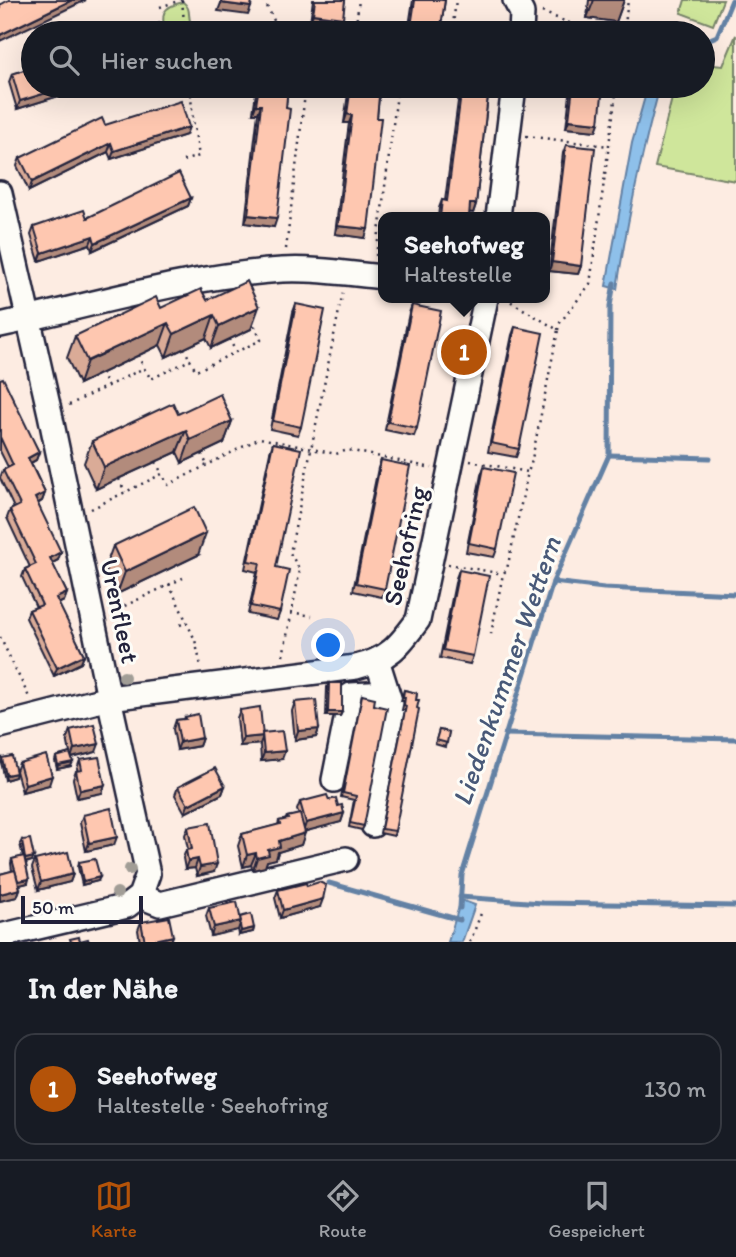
<!DOCTYPE html>
<html lang="de">
<head>
<meta charset="utf-8">
<style>
	:root { --surface:#171b24; --page:#20242c; --text:#f1f3f6; --muted:#9ea1a6; --line:#363941; --accent:#b45309 }
	body { margin:0; font-family:Itim,sans-serif; background:var(--page); color:var(--text) }
	.scale { position:absolute; left:21px; bottom:18px; width:122px; box-sizing:border-box; padding-left:7px; border:4px solid #22223b; border-top:0; font-size:19px; line-height:24px; white-space:nowrap; color:#22223b; -webkit-text-stroke:5px #fdfcf7; paint-order:stroke }
	.you { position:absolute; left:329px; top:646px; width:24px; height:24px; margin:-18px; border:5px solid #fff; border-radius:50%; background:#1a73e8; box-shadow:0 0 0 10px #1a73e833 }
	.badge { display:grid; place-items:center; width:46px; height:46px; border-radius:50%; background:var(--accent); color:#fff; font-size:23px; font-weight:700 }
	.pin { position:absolute; translate:-50% -50%; border:4px solid #fff; box-shadow:0 2px 7px #0006 }
	.popup { position:absolute; left:378px; top:212px; width:172px; height:91px; box-sizing:border-box; display:grid; place-content:center; border-radius:14px; background:var(--surface); filter:drop-shadow(0 2px 5px #0005); font-size:23px; white-space:nowrap; color:var(--muted) }
	.popup b { font-size:26px; color:var(--text) }
	.popup::after { content:''; position:absolute; left:50%; top:100%; margin-left:-14px; border:14px solid transparent; border-top-color:var(--surface) }
	.list { margin:0; padding:0; list-style:none }
	h2 { display:flex; justify-content:space-between; align-items:center; height:91px; margin:0; padding:0 28px; font-size:30px }
	h2 small { font-size:23px; font-weight:400; color:var(--muted) }
	.list li { display:grid; grid-template-columns:46px 1fr auto; gap:21px; align-items:center; box-sizing:border-box; height:112px; margin:0 14px 14px; padding:0 14px; border:2px solid var(--line); border-radius:21px }
	.list b { display:block; font-size:26px; white-space:nowrap }
	.list p { margin:0; font-size:23px; white-space:nowrap; color:var(--muted) }
	.list em { font-size:23px; font-style:normal; color:var(--muted) }
	.icon { flex:none; width:38px; height:38px; fill:none; stroke:currentColor; stroke-width:2; stroke-linecap:round; stroke-linejoin:round }
	.map { position:relative; flex:none; width:736px; height:942px; overflow:hidden }
	.search { position:absolute; background:var(--surface); box-shadow:0 7px 28px #0002; left:21px; right:21px; top:21px; height:77px; display:flex; align-items:center; gap:18px; box-sizing:border-box; padding:0 24px; border-radius:38px; color:var(--muted); font-size:26px }
	.sheet { height:217px; background:var(--surface) }
	nav { display:flex; justify-content:space-around; align-items:center; box-sizing:border-box; height:98px; border-top:2px solid var(--line); background:var(--surface); font-size:19px; color:var(--muted) }
	nav a { display:grid; justify-items:center; gap:4px }
	nav .on { color:var(--accent) }
	.map>svg:first-child { display:block }
</style>
</head>
<body>
<div class="map">
<svg width="736" height="942" viewBox="0 0 736 942">
	<rect width="100%" height="100%" fill="#fdece2"/>
	<filter id="ink" filterUnits="userSpaceOnUse"><feTurbulence type="fractalNoise" baseFrequency=".0143" numOctaves="2"/><feDisplacementMap in="SourceGraphic" scale="14" xChannelSelector="R" yChannelSelector="G"/><feConvolveMatrix kernelMatrix="1 2 1 2 8 2 1 2 1" color-interpolation-filters="sRGB"/></filter>
	<g filter="url(#ink)">
		<g fill="#cfe69b" stroke="#78846b" stroke-width="2">
			<polygon points="685,0 723,0 713,25 681,13"/>
			<path d="M183,2C192,9 187,15 191,24C192,27 194,30 195,33H166C160,14 162,7 183,2Z"/>
			<polygon points="736,35 736,181 655,167 675,86 703,86 703,64 723,66"/>
		</g>
		<g fill="#8ec0ea" stroke="#6381a4" stroke-width="2">
			<path d="M648,86H660C642,153 627,220 617,289L606,286L632,143Z"/>
			<polygon points="461,900 475,905 462,942 448,942"/>
		</g>
		<g fill="none" stroke-linecap="round" stroke-linejoin="round">
			<g stroke="#6381a4" stroke-width="5">
				<polyline points="676,33 681,33"/>
				<polyline points="703,40 705,41 717,36 732,0"/>
				<polyline points="609,455 710,458"/>
				<polyline points="553,582 604,588 736,594"/>
				<polyline points="505,734 736,739"/>
				<polyline points="329,883 460,920"/>
				<polyline points="460,897 542,903 736,906"/>
				<polyline points="460,908 462,875 553,582 609,455 610,306 614,283"/>
			</g>
			<defs>
				<g id="minor">
					<polyline points="515,0 522,13 521,33"/>
					<polyline points="0,193 50,414 109,698 148,874 140,896 127,906 0,936"/>
					<polyline points="498,217 514,86"/>
					<path d="M0,325C93,305 187,276 282,270C316,268 350,274 384,277"/>
					<path d="M0,726L109,698L356,667C389,659 399,646 418,620L486,298"/>
					<polyline points="334,780 351,695 387,693"/>
					<polyline points="373,825 395,717 377,660"/>
					<polyline points="140,896 160,904 346,859"/>
				</g>
			</defs>
			<use href="#minor" stroke="#22223b" stroke-width="28"/>
			<g stroke="#22223b" stroke-width="2.5" stroke-dasharray="2 5" stroke-linecap="butt">
				<polyline points="182,0 185,33"/>
				<polyline points="264,0 280,33"/>
				<polyline points="160,7 181,0"/>
				<polyline points="542,12 594,33"/>
				<polyline points="355,33 359,0"/>
				<polyline points="452,33 456,0"/>
				<polyline points="624,33 628,0"/>
				<polyline points="526,136 608,146"/>
				<polyline points="183,161 199,156 193,120 190,86"/>
				<polyline points="286,249 306,86"/>
				<polyline points="376,256 398,86"/>
				<polyline points="505,298 558,330 531,464 528,472"/>
				<polyline points="558,330 559,324 590,284 617,86"/>
				<polyline points="229,339 236,352"/>
				<polyline points="184,348 190,360"/>
				<polyline points="138,355 144,368"/>
				<polyline points="101,373 107,386"/>
				<polyline points="69,405 144,368 151,379 190,360 196,371 261,340 252,320"/>
				<polyline points="202,454 207,465"/>
				<polyline points="470,461 528,472 507,569 503,574 490,639"/>
				<polyline points="156,462 162,474"/>
				<polyline points="119,479 125,492"/>
				<polyline points="91,509 162,474 168,485 260,438 336,454 348,450 432,468"/>
				<polyline points="448,564 503,574"/>
				<polyline points="169,584 195,640 201,666"/>
				<polyline points="112,612 183,578"/>
				<polyline points="291,612 312,616"/>
				<polyline points="180,625 187,622"/>
				<polyline points="0,637 29,697"/>
				<polyline points="283,656 300,570 290,553 343,291"/>
				<polyline points="470,942 482,911"/>
			</g>
			<use href="#minor" stroke="#fdfcf7" stroke-width="23"/>
		</g>
		<g fill="#a19d96">
			<circle cx="124" cy="677" r="6"/>
			<circle cx="130" cy="869" r="6"/>
			<circle cx="117" cy="893" r="6"/>
		</g>
		<g fill="#daab97" stroke="#22223b" stroke-width="2">
			<polygon points="313,0 345,0 340,26 310,22"/>
			<polygon points="413,0 445,0 440,33 408,33"/>
			<polygon points="589,0 624,0 616,22 587,18"/>
			<polygon points="12,74 33,86 105,86 83,96 81,89 17,109 9,82"/>
			<polygon points="257,86 288,86 274,227 245,223 258,113 253,113"/>
			<polygon points="349,86 380,86 365,238 335,234 349,123 344,123"/>
			<polygon points="460,86 489,86 476,204 473,213 469,212 469,217 438,217 439,208 442,200 445,201"/>
			<polygon points="571,86 603,86 596,131 566,128"/>
			<polygon points="105,125 186,135 111,159 108,152 29,191 17,166 20,158"/>
			<polygon points="566,145 581,266 578,274 549,271 563,153"/>
			<polygon points="191,198 188,206 92,251 90,244 39,261 31,235 34,227"/>
			<polygon points="207,300 251,329 211,348 206,338 166,357 160,345 79,384 67,358 75,336 161,308"/>
			<polygon points="296,304 301,427 298,435 270,429 293,312"/>
			<polygon points="412,305 417,428 414,436 385,430 409,313"/>
			<polygon points="515,327 519,449 516,457 488,452 512,335"/>
			<polygon points="0,379 39,452 36,460 31,463 45,493 42,501 38,504 58,560 52,563 67,593 64,601 58,604 84,655 81,663 54,676 26,618 29,610 36,607 22,577 25,569 30,567 7,518 10,510 14,508 0,478 3,470 8,467 0,451"/>
			<polygon points="178,414 232,421 224,443 182,463 177,452 96,489 84,463 92,441"/>
			<polygon points="273,443 276,567 280,612 277,620 248,614 257,572 245,569 270,452"/>
			<polygon points="381,460 385,589 382,597 353,591 378,468"/>
			<polygon points="484,467 497,549 494,557 466,552 481,475"/>
			<polygon points="113,546 198,555 117,594 105,568"/>
			<polygon points="459,570 473,656 470,664 440,658 456,578"/>
			<polygon points="329,683 342,712 340,716 326,716 327,687"/>
			<polygon points="404,690 417,693 394,836 380,833 405,710 402,710 404,701 401,701"/>
			<polygon points="362,695 374,705 364,826 362,830 349,827 354,800 341,797"/>
			<polygon points="295,702 319,729 316,737 295,740 292,711"/>
			<polygon points="240,710 262,733 282,759 261,761 260,744 240,746 237,718"/>
			<polygon points="185,717 202,738 199,746 177,750 173,729 176,720 184,719"/>
			<polygon points="70,730 96,752 72,758 71,766 57,769 55,761 56,757 70,753 67,738"/>
			<polygon points="439,730 449,732 445,747 435,744"/>
			<polygon points="2,758 15,777 5,780 1,762"/>
			<polygon points="80,760 105,785 102,793 77,798 73,779 76,771 78,771 77,769"/>
			<polygon points="19,763 49,785 22,792 16,771"/>
			<polygon points="225,786 222,794 185,813 175,795 178,787"/>
			<polygon points="329,800 338,806 344,813 341,822 305,831 301,845 278,852 276,859 267,861 265,867 253,870 251,865 243,867 238,846 242,834 278,825 279,821 285,820 287,817 299,815 297,810 300,802"/>
			<polygon points="83,815 114,845 86,851 80,823"/>
			<polygon points="188,827 214,872 197,876 195,868 185,869 183,858 186,850 188,849 185,835"/>
			<polygon points="22,840 32,861 26,863 28,883 19,885 20,889 17,897 0,901 0,874 12,871 11,863 12,859 23,857 20,844"/>
			<polygon points="35,860 73,874 70,882 38,890 32,868"/>
			<polygon points="79,862 98,881 82,885 78,867"/>
			<polygon points="307,886 320,907 280,918 275,898 278,890"/>
			<polygon points="209,908 240,917 254,928 253,932 239,935 238,929 211,936 206,916"/>
			<polygon points="141,922 171,942 140,942 138,930"/>
		</g>
		<g fill="#b28b7b" stroke="#22223b" stroke-width="2">
			<polygon points="72,0 86,0 0,41 0,35"/>
			<polygon points="594,0 624,0 616,22 587,18"/>
			<polygon points="221,3 251,7 248,15 218,11"/>
			<polygon points="313,14 343,18 340,26 310,22"/>
			<polygon points="69,86 82,86 81,89 17,109 20,101"/>
			<polygon points="91,86 105,86 83,96 86,88"/>
			<polygon points="256,105 261,105 258,113 253,113"/>
			<polygon points="347,114 352,115 349,123 344,123"/>
			<polygon points="569,120 599,123 596,131 566,128"/>
			<polygon points="189,127 186,135 111,159 114,151"/>
			<polygon points="111,143 108,152 29,191 32,182"/>
			<polygon points="191,198 188,206 92,251 95,243"/>
			<polygon points="470,204 476,204 473,213 467,212"/>
			<polygon points="248,215 277,218 274,227 245,223"/>
			<polygon points="338,226 368,229 365,238 335,234"/>
			<polygon points="93,236 90,244 39,261 42,253"/>
			<polygon points="552,262 581,266 578,274 549,271"/>
			<polygon points="259,307 251,329 211,348 219,326"/>
			<polygon points="214,315 206,338 166,357 174,334"/>
			<polygon points="168,323 160,345 79,384 87,361"/>
			<polygon points="232,421 224,443 182,463 190,440"/>
			<polygon points="186,430 177,452 96,489 104,467"/>
			<polygon points="39,452 36,460 25,466 28,458"/>
			<polygon points="45,493 42,501 32,506 35,498"/>
			<polygon points="206,533 198,555 117,594 125,572"/>
			<polygon points="61,552 58,560 47,566 50,558"/>
			<polygon points="67,593 64,601 53,606 56,598"/>
			<polygon points="84,655 81,663 54,676 57,668"/>
			<polygon points="328,712 342,712 340,716 326,716"/>
			<polygon points="319,729 316,737 295,740 298,731"/>
			<polygon points="263,736 260,744 240,746 243,738"/>
			<polygon points="202,738 199,746 177,750 180,742"/>
			<polygon points="99,744 96,752 71,758 74,749"/>
			<polygon points="285,751 282,759 261,761 264,753"/>
			<polygon points="73,762 71,766 57,769 58,765"/>
			<polygon points="16,773 15,777 5,780 6,775"/>
			<polygon points="52,776 49,785 22,792 25,784"/>
			<polygon points="105,785 102,793 77,798 80,790"/>
			<polygon points="225,786 222,794 185,813 188,805"/>
			<polygon points="344,813 341,822 303,832 306,823"/>
			<polygon points="305,833 301,845 278,852 276,859 267,861 265,867 253,870 257,858 279,841"/>
			<polygon points="117,837 114,845 86,851 89,843"/>
			<polygon points="256,853 251,865 243,867 247,855"/>
			<polygon points="34,857 32,861 24,863 25,859"/>
			<polygon points="198,859 195,868 185,869 188,861"/>
			<polygon points="217,864 214,872 197,876 200,867"/>
			<polygon points="73,874 70,882 38,890 41,882"/>
			<polygon points="100,877 98,881 82,885 83,881"/>
			<polygon points="29,879 28,883 16,886 18,881"/>
			<polygon points="20,889 17,897 0,901 0,894"/>
			<polygon points="323,899 320,907 280,918 283,910"/>
			<polygon points="241,921 238,930 211,936 214,927"/>
			<polygon points="254,928 253,932 239,935 241,931"/>
			<polygon points="173,936 171,942 145,942"/>
		</g>
		<g fill="#fec7b0" stroke="#22223b" stroke-width="2">
			<polygon points="9,0 72,0 0,35 0,5"/>
			<polygon points="221,0 252,0 251,7 221,3"/>
			<polygon points="315,0 345,0 343,18 313,14"/>
			<polygon points="415,0 445,0 440,33 410,33"/>
			<polygon points="160,23 164,33 137,33"/>
			<polygon points="33,67 33,86 69,86 20,101 12,74"/>
			<polygon points="259,86 288,86 286,108 290,109 277,218 248,215 261,105 256,105"/>
			<polygon points="351,86 380,86 377,118 381,118 368,229 338,226 352,115 347,114"/>
			<polygon points="462,86 489,86 476,204 470,204 469,217 440,217 442,200 447,201"/>
			<polygon points="573,86 603,86 599,123 569,120"/>
			<polygon points="181,101 189,127 114,151 111,143 32,182 20,158 102,118 105,125"/>
			<polygon points="566,145 595,148 581,266 552,262"/>
			<polygon points="179,173 191,198 95,243 93,236 42,253 34,227 84,210 87,218"/>
			<polygon points="247,281 259,307 219,326 214,315 174,334 168,323 87,361 75,336 156,297 161,308 201,289 207,300"/>
			<polygon points="296,304 325,310 301,427 273,421"/>
			<polygon points="412,305 441,311 417,428 388,422"/>
			<polygon points="515,327 543,333 519,449 491,443"/>
			<polygon points="3,378 39,452 28,458 45,493 35,498 61,552 50,558 67,593 56,598 84,655 57,668 29,610 42,605 25,569 36,564 10,510 20,505 3,470 13,465 0,437 0,379"/>
			<polygon points="220,394 232,421 190,440 186,430 104,467 92,441 173,403 178,414"/>
			<polygon points="273,443 301,449 276,567 289,570 280,612 251,606 260,563 248,561"/>
			<polygon points="381,460 410,466 385,589 356,583"/>
			<polygon points="484,467 513,473 497,549 469,543"/>
			<polygon points="194,507 206,533 125,572 113,546"/>
			<polygon points="459,570 489,576 473,656 443,650"/>
			<polygon points="329,683 342,683 342,712 328,712"/>
			<polygon points="404,690 417,693 416,700 419,700 417,708 419,709 395,831 381,829 406,706 404,705 405,697 403,697"/>
			<polygon points="362,695 375,698 374,705 387,708 364,826 350,823 356,796 343,793"/>
			<polygon points="316,700 319,729 298,731 295,702"/>
			<polygon points="260,707 263,736 243,738 240,710"/>
			<polygon points="198,714 202,738 180,742 176,720 186,719 185,717"/>
			<polygon points="94,724 99,744 74,749 70,730"/>
			<polygon points="439,730 449,732 447,743 436,740"/>
			<polygon points="282,731 285,751 264,753 262,733"/>
			<polygon points="70,753 73,762 58,765 56,757"/>
			<polygon points="46,755 52,776 25,784 19,763"/>
			<polygon points="12,756 16,773 6,775 2,758"/>
			<polygon points="99,757 105,785 80,790 76,771 82,770 80,760"/>
			<polygon points="215,768 225,786 188,805 178,787"/>
			<polygon points="327,795 329,800 336,798 338,806 342,805 344,813 306,823 300,802"/>
			<polygon points="111,808 117,837 89,843 83,815"/>
			<polygon points="300,814 305,833 279,841 280,847 268,850 269,855 257,858 256,853 247,855 242,834 280,824 279,821 288,819 287,817"/>
			<polygon points="210,823 217,864 200,867 198,859 188,861 186,850 192,849 188,827"/>
			<polygon points="30,839 34,857 25,859 22,840"/>
			<polygon points="68,852 73,874 41,882 35,860"/>
			<polygon points="24,856 29,879 18,881 12,859"/>
			<polygon points="95,859 100,877 83,881 79,862"/>
			<polygon points="15,870 20,889 0,894 0,874"/>
			<polygon points="319,882 326,885 323,899 283,910 278,890 306,883 307,886"/>
			<polygon points="237,902 241,921 214,927 209,908"/>
			<polygon points="251,914 254,928 241,931 240,925 241,921 240,917"/>
			<polygon points="169,917 173,936 145,942 141,922"/>
			<polygon points="79,937 80,941 88,939 89,942 71,942 70,939"/>
		</g>
	</g>
	<g text-anchor="middle" stroke-width="6" stroke-linejoin="round" paint-order="stroke">
		<g font-size="26" fill="#22223b" stroke="#fdfcf7">
			<text transform="translate(405 546) rotate(-77)" y="9">Seehofring</text>
			<text transform="translate(120 611) rotate(78)" y="9">Urenfleet</text>
		</g>
		<g font-size="28" font-style="italic" fill="#485978" stroke="#fdfcf7">
			<text transform="translate(506 671) rotate(-71)" y="10">Liedenkummer Wettern</text>
		</g>
	</g>
</svg>
<div class="scale">50 m</div>
<div class="you"></div>
<div class="pin badge" style="left:464px;top:352px">1</div>
<div class="popup"><b>Seehofweg</b>Haltestelle</div>
<div class="search"><svg class="icon" aria-label="search" viewBox="0 0 24 24"><circle cx="10" cy="10" r="6"/><path d="M15 15l6 6"/></svg>Hier suchen</div>
</div>
<section class="sheet">
<h2>In der Nähe<small></small></h2>
<ul class="list">
<li><span class="badge">1</span><div><b>Seehofweg</b><p>Haltestelle · Seehofring</p></div><em>130 m</em></li>
</ul>
</section>
<nav>
<a class="on"><svg class="icon" aria-label="map" viewBox="0 0 24 24"><path d="M3 6l6-2 6 2 6-2v14l-6 2-6-2-6 2zM9 4v14M15 6v14"/></svg>Karte</a>
<a><svg class="icon" aria-label="directions" viewBox="0 0 24 24"><path d="M12 3l9 9-9 9-9-9zM9 14v-3h6M13 9l2 2-2 2"/></svg>Route</a>
<a><svg class="icon" aria-label="saved" viewBox="0 0 24 24"><path d="M7 4h10v16l-5-4-5 4z"/></svg>Gespeichert</a>
</nav>
</body>
</html>
